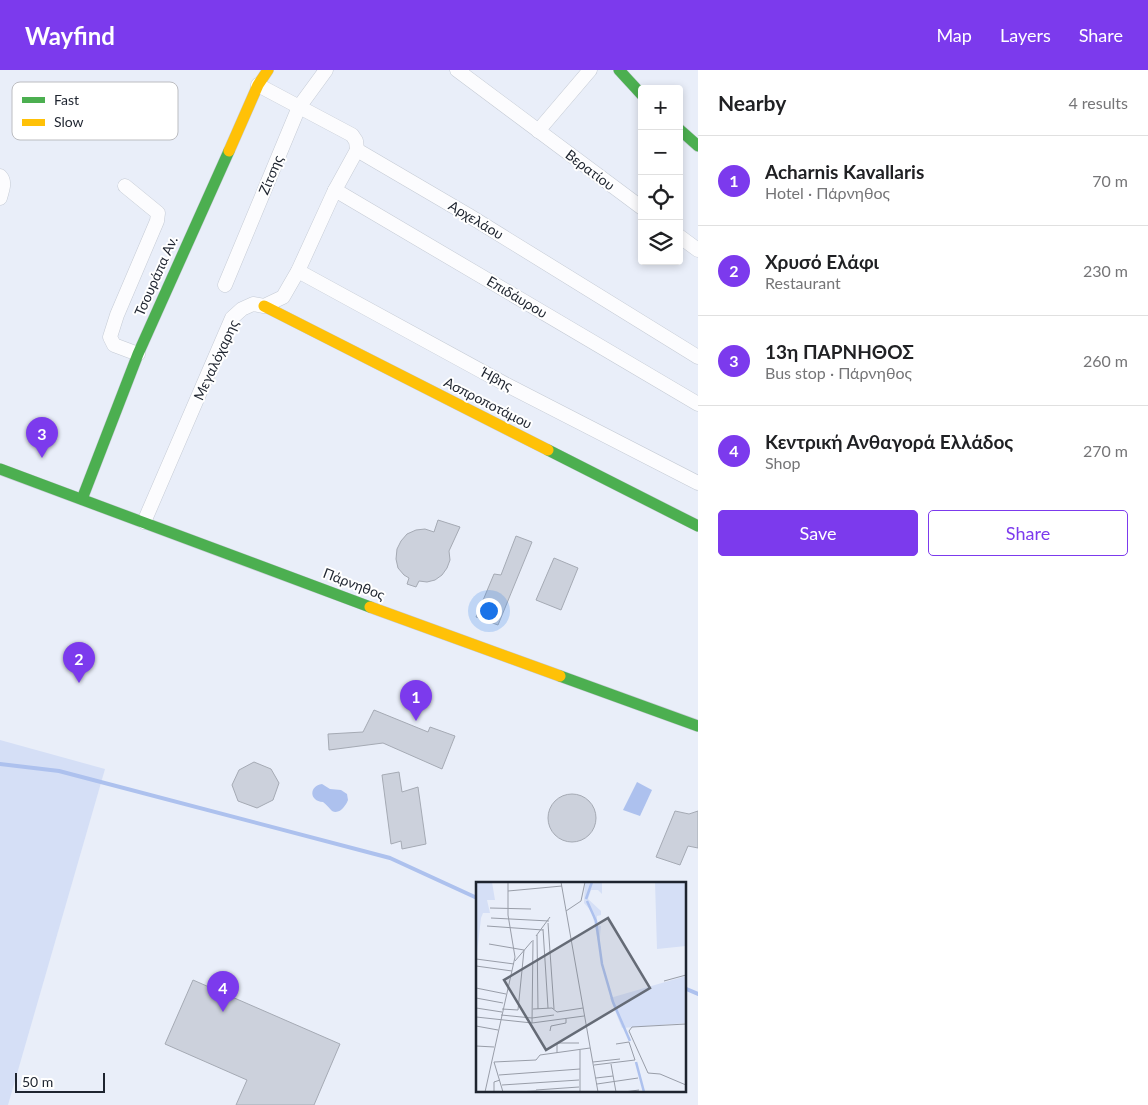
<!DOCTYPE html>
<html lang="en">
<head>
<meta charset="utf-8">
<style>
	:root { --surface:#fff; --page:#f6f6f6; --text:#202124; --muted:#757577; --line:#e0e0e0; --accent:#7c3aed }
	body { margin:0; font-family:Lato,sans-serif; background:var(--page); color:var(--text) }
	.controls { position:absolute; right:15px; top:15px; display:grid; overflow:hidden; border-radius:5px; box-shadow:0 2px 8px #0003 }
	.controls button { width:45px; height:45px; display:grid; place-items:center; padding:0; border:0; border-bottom:1px solid var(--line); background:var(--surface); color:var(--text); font:25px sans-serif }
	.scale { position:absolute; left:15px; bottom:12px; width:90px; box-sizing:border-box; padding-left:5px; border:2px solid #1e242f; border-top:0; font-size:14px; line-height:18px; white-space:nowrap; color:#1e242f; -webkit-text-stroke:4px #fff; paint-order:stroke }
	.you { position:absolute; left:488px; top:540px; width:18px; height:18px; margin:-12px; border:4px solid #fff; border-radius:50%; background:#1a73e8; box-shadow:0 0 0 8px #1a73e833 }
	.badge { display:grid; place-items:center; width:32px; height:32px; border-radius:50%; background:var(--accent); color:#fff; font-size:16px; font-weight:700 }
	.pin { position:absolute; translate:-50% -41px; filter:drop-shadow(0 1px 2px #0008) }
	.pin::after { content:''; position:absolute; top:26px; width:18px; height:15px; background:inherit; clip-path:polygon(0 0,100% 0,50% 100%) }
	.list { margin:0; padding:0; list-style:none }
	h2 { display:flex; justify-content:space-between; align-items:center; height:65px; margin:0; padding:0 20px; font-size:21px }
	h2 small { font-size:16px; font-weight:400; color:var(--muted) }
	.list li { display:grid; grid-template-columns:32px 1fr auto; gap:15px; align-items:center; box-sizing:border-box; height:90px; padding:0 20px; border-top:1px solid var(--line) }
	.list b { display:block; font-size:19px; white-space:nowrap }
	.list p { margin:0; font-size:16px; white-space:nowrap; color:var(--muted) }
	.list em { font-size:16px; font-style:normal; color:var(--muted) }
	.actions { display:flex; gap:10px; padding:15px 20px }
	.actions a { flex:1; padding:11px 0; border:1px solid var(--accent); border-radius:5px; text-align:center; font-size:18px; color:var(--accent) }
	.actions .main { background:var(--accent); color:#fff }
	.icon { flex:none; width:28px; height:28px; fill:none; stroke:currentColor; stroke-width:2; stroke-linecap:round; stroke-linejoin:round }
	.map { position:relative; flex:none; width:698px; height:1035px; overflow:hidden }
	header { display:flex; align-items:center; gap:30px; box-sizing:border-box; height:70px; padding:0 25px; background:var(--accent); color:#fff }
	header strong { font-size:24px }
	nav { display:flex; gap:28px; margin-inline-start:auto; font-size:18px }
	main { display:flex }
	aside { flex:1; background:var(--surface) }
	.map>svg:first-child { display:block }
</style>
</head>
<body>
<header>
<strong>Wayfind</strong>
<nav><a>Map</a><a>Layers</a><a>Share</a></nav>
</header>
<main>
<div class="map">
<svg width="698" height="1035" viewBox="0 0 698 1035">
	<rect width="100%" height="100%" fill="#e9eef9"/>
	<polygon fill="#d5dff6" points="0,670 105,699 8,1035 0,1035"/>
	<g fill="#adc1ee">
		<polygon points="637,712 652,720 640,746 623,740"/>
		<path d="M322,714L330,719L341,720L347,724L348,730C346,735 340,745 332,741C330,739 326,734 323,732C309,731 309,716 322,714Z"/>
	</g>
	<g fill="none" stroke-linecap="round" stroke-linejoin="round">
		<g stroke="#adc1ee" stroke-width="4">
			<polyline points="0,694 59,701 390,788 477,828"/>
			<polyline points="684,918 698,924"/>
		</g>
	</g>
	<g fill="#ccd1dc" stroke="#a5aab4">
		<polygon points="438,450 460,457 449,481 450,490 447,498 442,505 435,510 427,512 419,511 416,517 407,514 409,508 404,505 398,498 396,489 397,479 401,471 407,464 416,460 425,459 434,462"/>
		<polygon points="516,466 532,472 498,555 476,547 494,504 501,505"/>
		<polygon points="554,488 578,498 561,540 536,530"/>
		<polygon points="374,640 428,662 430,657 455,666 442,699 383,673 329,680 328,664 363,662"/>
		<polygon points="254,692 271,699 279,713 273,730 257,738 238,731 232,715 239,700"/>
		<polygon points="399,702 402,722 418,717 426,774 402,779 401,771 391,774 382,705"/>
		<circle cx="572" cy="748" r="24"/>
		<polygon points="675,741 689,744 698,741 698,778 688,776 680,795 656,787"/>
		<polygon points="193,910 340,974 314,1035 236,1035 247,1010 165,974"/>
	</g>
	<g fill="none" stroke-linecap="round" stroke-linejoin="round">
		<defs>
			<g id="street">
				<polyline points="457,0 642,138"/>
				<polyline points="258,15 352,65 356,71 357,80"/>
				<polyline points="538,61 590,0"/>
				<polyline points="357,80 468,145 698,287"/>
				<path d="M0,106C6,112 2,120 0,128"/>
				<polyline points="125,116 158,143 157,151 117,245 110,267 114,275 138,284"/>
				<polyline points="335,120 698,334"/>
				<polyline points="679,166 698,180"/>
				<polyline points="298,201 507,315 698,413"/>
				<polyline points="225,215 299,37 326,0"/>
				<polyline points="144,452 232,248 242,239 253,234 264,236 283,227 298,201 335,120 357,80"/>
			</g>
			<g id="fast">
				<polyline points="619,0 642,25"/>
				<polyline points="679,59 698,76"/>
				<polyline points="548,380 698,456"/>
				<polyline points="0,399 370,537"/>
				<polyline points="82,429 138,284 229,81"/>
				<polyline points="560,606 698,656"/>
			</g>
			<g id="slow">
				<polyline points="229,81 258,15 268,0"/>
				<polyline points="264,236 548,380"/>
				<polyline points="370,537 560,606"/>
			</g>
		</defs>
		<use href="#street" stroke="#c5cbd5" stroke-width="15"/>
		<use href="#fast" stroke="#c5cbd5" stroke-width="12"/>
		<use href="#slow" stroke="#c5cbd5" stroke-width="12"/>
		<use href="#street" stroke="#fcfcfe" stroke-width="14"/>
		<use href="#fast" stroke="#4caf50" stroke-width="11"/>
		<use href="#slow" stroke="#ffc107" stroke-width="11"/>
	</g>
	<g text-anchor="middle" stroke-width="4" stroke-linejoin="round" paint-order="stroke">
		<g font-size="14" fill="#1e242f" stroke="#fff">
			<text transform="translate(590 100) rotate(37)" y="5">Βερατίου</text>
			<text transform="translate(271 105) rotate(-67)" y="5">Ζίτσης</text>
			<text transform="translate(476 150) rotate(31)" y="5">Αρχελάου</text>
			<text transform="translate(156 206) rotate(-66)" y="5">Τσουράπα Αν.</text>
			<text transform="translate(517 227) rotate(31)" y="5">Επιδάυρου</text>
			<text transform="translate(216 290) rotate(-65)" y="5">Μεγαλόχαρης</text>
			<text transform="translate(497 309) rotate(28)" y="5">Ήβης</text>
			<text transform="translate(488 333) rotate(27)" y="5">Ασπροποτάμου</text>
			<text transform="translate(354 514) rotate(21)" y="5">Πάρνηθος</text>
		</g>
	</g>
	<g transform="translate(476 812)">
		<rect width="210" height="210" fill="#e9eef9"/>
		<path d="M0,0H16L19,18H11L14,31H7L5,36L1,71ZM109,0H126V12L122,8H115L112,17L125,29V33L121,34V43L125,44L123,64L116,30L108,21ZM179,0H210V64L181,67ZM210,94V141L146,146L134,116Z" fill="#d5dff6"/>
		<path fill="none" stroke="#adc1ee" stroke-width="2.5" d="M110,17L116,0M111,19L120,39L126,82L137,120L154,159M160,180L168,210"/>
		<path fill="none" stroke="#989da8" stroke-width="1" d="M85,0L122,210M32,9L86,4M14,26L55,27M90,29L105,19L109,0M15,36L73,39M72,41L78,127M11,44L67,48M67,47L72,126M61,53L62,127M60,54L74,35M13,62L48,68L42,128L26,127M0,77L38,82M39,79L56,59M0,84L36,89M188,99L210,93M0,106L30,112M0,116L27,121M0,126L26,130M57,127L76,126L81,130L107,126M25,133L56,136L78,133M0,135L56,141L108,134M56,141L57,58M210,142L156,145L153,149L172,191L184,192L210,203M0,144L22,148M74,149L75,144L90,141V137M0,164L18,165M104,168V210M81,171V161H103M18,180L60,178L64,173L114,166M18,180L27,210M117,180L144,177M135,182L140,210M118,183L159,178L153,160L140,162M23,193L104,187M120,196L137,194M121,202L162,196M26,203L103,198M60,208L103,205M9,210L39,75L32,33V0M18,210V200L24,198M41,210L60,209M148,210L163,208"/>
		<path fill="#656b76" fill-opacity="0.15" stroke="#656b76" stroke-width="2.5" d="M132,36L174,106L70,168L28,98Z"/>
		<rect width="210" height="210" fill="none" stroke="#1e242f" stroke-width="2.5"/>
	</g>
	<rect x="12" y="12" width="166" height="58" rx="8" fill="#fff" stroke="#bcbdc1" stroke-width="1"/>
	<rect x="22" y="27" width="23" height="6" fill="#4caf50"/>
	<rect x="22" y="49" width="23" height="7" fill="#ffc107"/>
	<g font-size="14" fill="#1e242f">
		<text x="54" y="35">Fast</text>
		<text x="54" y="57">Slow</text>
	</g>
</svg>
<div class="controls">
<button>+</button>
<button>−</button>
<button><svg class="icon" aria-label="locate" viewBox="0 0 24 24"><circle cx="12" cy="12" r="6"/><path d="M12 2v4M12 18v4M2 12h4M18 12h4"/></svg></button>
<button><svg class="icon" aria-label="layers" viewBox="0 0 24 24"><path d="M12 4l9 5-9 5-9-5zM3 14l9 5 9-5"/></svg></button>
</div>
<div class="scale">50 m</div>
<div class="you"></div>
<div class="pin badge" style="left:416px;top:651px">1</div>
<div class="pin badge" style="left:79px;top:613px">2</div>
<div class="pin badge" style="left:42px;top:388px">3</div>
<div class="pin badge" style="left:223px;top:942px">4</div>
</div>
<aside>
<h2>Nearby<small>4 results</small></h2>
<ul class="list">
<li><span class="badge">1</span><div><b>Acharnis Kavallaris</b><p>Hotel · Πάρνηθος</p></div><em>70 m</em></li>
<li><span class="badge">2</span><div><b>Χρυσό Ελάφι</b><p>Restaurant</p></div><em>230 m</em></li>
<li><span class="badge">3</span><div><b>13η ΠΑΡΝΗΘΟΣ</b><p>Bus stop · Πάρνηθος</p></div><em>260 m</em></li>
<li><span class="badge">4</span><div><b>Κεντρική Ανθαγορά Ελλάδος</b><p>Shop</p></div><em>270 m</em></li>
</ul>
<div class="actions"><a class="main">Save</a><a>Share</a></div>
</aside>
</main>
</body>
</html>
